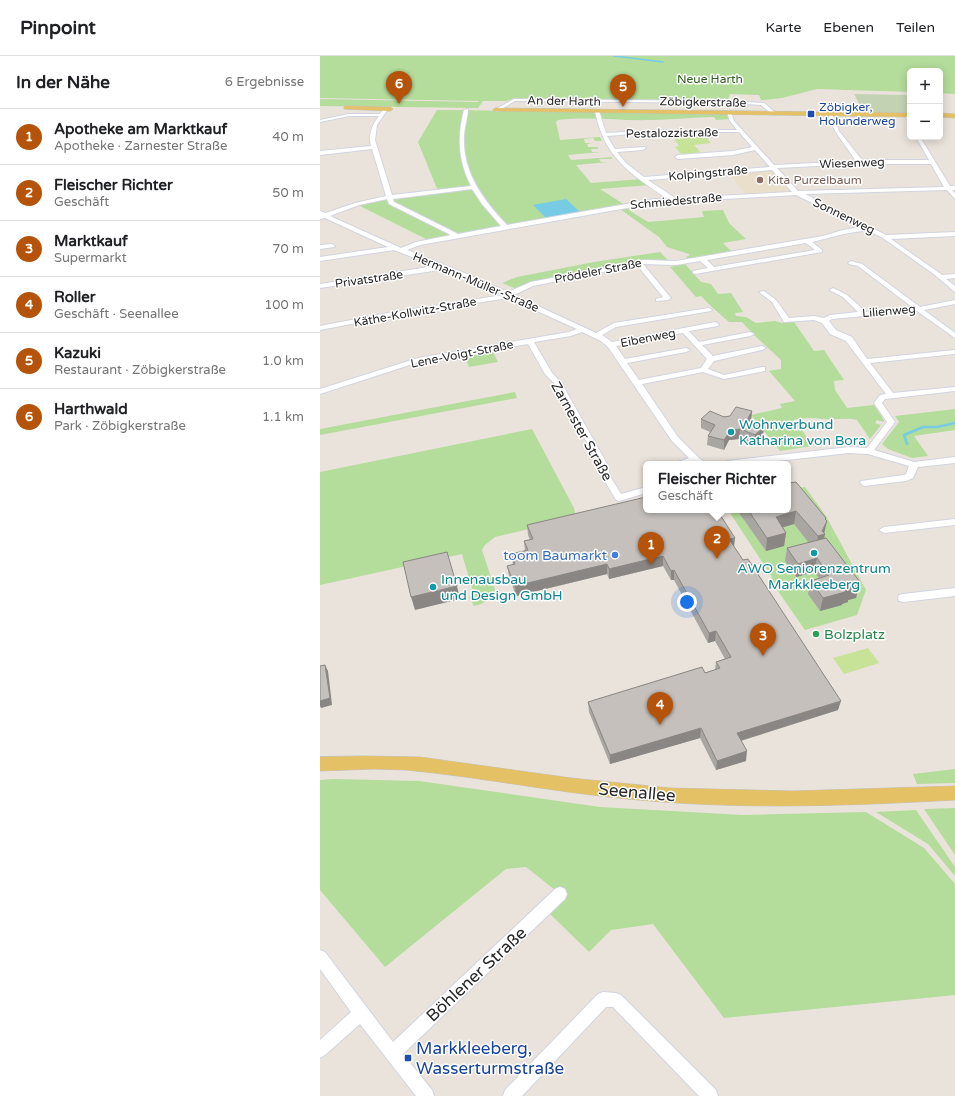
<!DOCTYPE html>
<html lang="de">
<head>
<meta charset="utf-8">
<style>
	:root { --surface:#fff; --page:#f6f6f6; --text:#202124; --muted:#757577; --line:#e0e0e0; --accent:#b45309 }
	body { margin:0; font-family:"Varela Round",sans-serif; background:var(--page); color:var(--text) }
	.controls { position:absolute; right:12px; top:12px; display:grid; overflow:hidden; border-radius:6px; box-shadow:0 2px 10px #0003 }
	.controls button { width:36px; height:36px; display:grid; place-items:center; padding:0; border:0; border-bottom:1px solid var(--line); background:var(--surface); color:var(--text); font:20px sans-serif }
	.you { position:absolute; left:367px; top:546px; width:14px; height:14px; margin:-10px; border:3px solid #fff; border-radius:50%; background:#1a73e8; box-shadow:0 0 0 6px #1a73e833 }
	.badge { display:grid; place-items:center; width:26px; height:26px; border-radius:50%; background:var(--accent); color:#fff; font-size:13px; font-weight:700 }
	.pin { position:absolute; translate:-50% -33px; filter:drop-shadow(0 1px 2px #0008) }
	.pin::after { content:''; position:absolute; top:21px; width:14px; height:12px; background:inherit; clip-path:polygon(0 0,100% 0,50% 100%) }
	.popup { position:absolute; left:323px; top:405px; width:148px; height:52px; box-sizing:border-box; display:grid; place-content:center; border-radius:6px; background:var(--surface); filter:drop-shadow(0 1px 3px #0005); font-size:13px; white-space:nowrap; color:var(--muted) }
	.popup b { font-size:15px; color:var(--text) }
	.popup::after { content:''; position:absolute; left:50%; top:100%; margin-left:-8px; border:8px solid transparent; border-top-color:var(--surface) }
	.list { margin:0; padding:0; list-style:none }
	h2 { display:flex; justify-content:space-between; align-items:center; height:52px; margin:0; padding:0 16px; font-size:17px }
	h2 small { font-size:13px; font-weight:400; color:var(--muted) }
	.list li { display:grid; grid-template-columns:26px 1fr auto; gap:12px; align-items:center; box-sizing:border-box; height:56px; padding:0 16px; border-top:1px solid var(--line) }
	.list b { display:block; font-size:15px; white-space:nowrap }
	.list p { margin:0; font-size:13px; white-space:nowrap; color:var(--muted) }
	.list em { font-size:13px; font-style:normal; color:var(--muted) }
	.map { position:relative; flex:none; width:635px; height:1040px; overflow:hidden }
	header { display:flex; align-items:center; gap:24px; box-sizing:border-box; height:56px; padding:0 20px; background:var(--surface); border-bottom:1px solid var(--line) }
	header strong { font-size:19px }
	nav { display:flex; gap:22px; margin-inline-start:auto; font-size:14px }
	main { display:flex }
	aside { flex:1; background:var(--surface) }
	.map>svg:first-child { display:block }
</style>
</head>
<body>
<header>
<strong>Pinpoint</strong>
<nav><a>Karte</a><a>Ebenen</a><a>Teilen</a></nav>
</header>
<main>
<aside>
<h2>In der Nähe<small>6 Ergebnisse</small></h2>
<ul class="list">
<li><span class="badge">1</span><div><b>Apotheke am Marktkauf</b><p>Apotheke · Zarnester Straße</p></div><em>40 m</em></li>
<li><span class="badge">2</span><div><b>Fleischer Richter</b><p>Geschäft</p></div><em>50 m</em></li>
<li><span class="badge">3</span><div><b>Marktkauf</b><p>Supermarkt</p></div><em>70 m</em></li>
<li><span class="badge">4</span><div><b>Roller</b><p>Geschäft · Seenallee</p></div><em>100 m</em></li>
<li><span class="badge">5</span><div><b>Kazuki</b><p>Restaurant · Zöbigkerstraße</p></div><em>1.0 km</em></li>
<li><span class="badge">6</span><div><b>Harthwald</b><p>Park · Zöbigkerstraße</p></div><em>1.1 km</em></li>
</ul>
</aside>
<div class="map">
<svg width="635" height="1040" viewBox="0 0 635 1040">
	<rect width="100%" height="100%" fill="#eae3db"/>
	<polygon fill="#eadfcb" points="454,112 477,137 427,140 408,116"/>
	<g fill="#b4dc9b">
		<polygon points="0,0 635,0 635,38 620,37 620,15 590,15 590,36 497,33 462,42 443,44 441,44 439,39 410,38 408,44 402,45 194,43 186,45 163,45 158,52 0,50 0,43 158,46 159,45 0,42"/>
		<path d="M117,54L409,57L411,63L396,64L394,61C373,61 352,64 331,64C300,65 270,60 238,64L236,66L240,84L280,81L282,85H275L273,82L264,83L265,87H272L267,88L268,91H278V93H271L272,96H281L248,99L251,104L293,101H291L292,103H279L281,106H288L256,109L271,127L322,123L330,129L280,133L305,149L110,185L36,148L118,135L98,86Z"/>
		<polygon points="307,151 310,155 328,166 384,161 382,155 403,154 409,167 426,183 403,187 412,196 369,204 366,201 370,199 369,198 347,191 339,181 300,153"/>
		<polygon points="340,196 351,207 333,204 197,233 182,227 197,221 274,206"/>
		<path d="M365,208L381,226L391,228L398,238L411,237L423,256L415,257L416,260L426,261L436,267L455,265L462,267L474,266L494,295L504,294L524,324L514,325L515,334L527,352L554,349L564,364V366L557,364L555,367L561,369L550,383L537,364C526,361 516,364 505,363C491,362 488,361 473,364L471,368L477,375L482,374L492,390L460,395L431,359L462,352L460,348L475,345L449,315L461,313V304L433,278L422,266H409C399,257 390,250 381,240L376,241L350,211Z"/>
		<polygon points="173,296 178,306 149,311 145,301"/>
		<polygon points="195,336 197,342 0,379 0,373"/>
		<polygon points="635,353 635,374 594,380 608,400 592,402 568,393 562,388 579,366 575,360"/>
		<path d="M212,373L254,452L256,462L175,481L165,489L162,494L175,534C172,545 164,547 154,550L149,541L154,539L142,498L0,529V416Z"/>
		<polygon points="485,431 506,460 546,534 537,559 485,574 451,525 452,521 408,454 468,454 468,433"/>
		<polygon points="635,713 635,727 597,728 593,718"/>
		<polygon points="13,723 99,725 280,751 423,759 546,756 604,792 635,828 635,939 404,962 333,868 291,874 269,896 225,853 240,838 206,811 186,813 65,911 0,834 0,724"/>
		<polygon points="635,752 635,799 604,753"/>
		<polygon points="596,754 635,811 635,820 608,788 556,756"/>
	</g>
	<polygon fill="#c4d2b4" points="534,38 590,39 590,58 544,57"/>
	<g fill="#c6e398">
		<polygon points="385,80 391,87 374,89 381,97 362,99 355,91 359,90 354,83"/>
		<polygon points="548,592 559,607 524,618 513,602"/>
	</g>
	<polygon fill="#75cce4" points="246,143 260,156 226,162 213,149"/>
	<g fill="none" stroke-linecap="round" stroke-linejoin="round">
		<polyline stroke="#75cce4" stroke-width="1.5" points="294,0 343,6"/>
		<polyline stroke="#75cce4" stroke-width="2.5" points="587,388 584,379 603,371 617,371 635,367"/>
		<defs>
			<g id="minor">
				<polygon points="194,43 412,45 444,47 457,58 453,59 441,49 412,47 195,45 178,55 174,54"/>
				<path d="M64,52L68,53L57,69L55,84L72,139L151,130C138,104 137,81 144,54L148,53C148,62 143,75 144,86C144,119 166,147 187,169L335,143H348C310,118 284,101 275,55L277,54L279,55L286,77L338,74H417L410,65L407,57L411,56L414,65L454,109L536,105L515,75L508,58L510,57L512,58L519,75L542,104H609L596,81H600L630,130H635V134H632L635,137V143L627,134L485,138L566,179L635,176V180L571,183L622,219L635,218V222L626,223L635,230V236L615,219L563,182L547,174L524,178L492,186L502,194V196L375,218L373,217V215L388,212L380,205L356,209L323,208L351,242L348,244L336,245V243L343,241L317,209L213,230L194,239L276,277L294,267L389,252L392,254L391,255L296,271L282,279L292,286L395,266L399,268L398,270L369,275L379,286L430,276L434,278L430,280L382,289L393,300L442,290L446,292L442,294L394,305L388,313L404,319L442,311H445V315L404,323L383,316L322,328L358,381L380,403L389,408H357L358,406L369,402L352,385L288,291L281,285L262,276L251,280L214,286L232,317L241,326L287,408L290,420L301,438L326,431V437L299,445L296,444L282,420L279,408L234,327L225,318L208,288L99,306L0,338V333L98,302L249,276L257,273L188,242L68,261L0,274V270L68,257L183,239L121,212L113,215L0,232V228L115,210L74,194L0,205V201L68,191L5,162L0,163V155L6,157L35,147L66,140L52,93L0,99V95L51,90C48,79 52,69 59,60H29L0,66V64L29,58H60ZM338,76H419L432,91L413,95L358,99L355,101L358,103L413,99L435,94L450,111L324,121L306,107L297,96L323,94L326,92L325,91L295,93L287,80ZM540,108H611L624,131L478,135L457,112ZM452,114L472,136L355,142L328,124ZM152,133L162,148L181,170L138,178L74,146L73,143ZM476,139L541,171L523,174L503,180L356,205L324,204L211,226L188,236L149,219L87,194L100,189L335,147ZM67,143L69,148L131,179L96,186L81,192L10,160L39,149ZM486,187L495,194L394,211L387,204ZM363,277L387,303L381,312L319,324L307,307L366,296L370,294L366,292L305,303L296,290Z"/>
				<polygon points="586,58 590,62 590,67 584,59"/>
				<polygon points="12,188 15,190 14,191 0,193 0,189"/>
				<polygon points="531,205 542,208 600,251 635,244 635,248 604,254 635,277 635,282 597,255 512,263 509,265 516,274 532,281 547,303 635,294 635,298 550,307 573,337 635,331 635,335 565,343 562,347 575,366 554,394 594,406 635,401 635,407 598,411 593,422 586,425 544,430 540,427 541,425 584,419 586,418 589,410 548,398 529,397 430,408 403,408 407,405 529,391 547,392 567,366 554,347 560,339 566,338 526,285 510,278 502,267 494,264 464,266 452,246 439,236 444,235 456,244 469,262 494,260 504,262 510,259 538,256 523,241 511,235 510,234 513,232 527,239 546,256 592,251 538,210 529,208 528,207"/>
				<polygon points="635,463 635,469 564,477 559,474 564,471"/>
				<polygon points="635,532 635,540 583,546 579,545 578,542 579,539 583,538"/>
				<polygon points="240,831 245,833 247,838 245,843 83,998 112,1034 114,1040 96,1040 40,968 5,999 0,1002 0,984 31,956 0,913 0,894 5,896 73,986 235,833"/>
				<polygon points="283,936 296,937 301,939 396,1034 398,1040 379,1040 293,951 286,951 202,1040 183,1040 185,1034 278,938"/>
			</g>
			<g id="major">
				<polygon points="26,50 70,51 73,53 70,55 24,53 24,51"/>
				<polygon points="176,52 590,57 590,61 174,55 173,54"/>
				<polygon points="620,57 635,58 635,62 620,61"/>
				<path d="M43,700L100,701L251,722L350,732L472,735L635,730V744C526,750 417,754 308,743C234,736 160,721 86,714L54,713L0,715V701Z"/>
			</g>
		</defs>
		<use href="#minor" stroke="#d1d4e0" stroke-width="2"/>
		<use href="#major" stroke="#c3c3c3" stroke-width="1"/>
		<use href="#minor" fill="#fff" fill-rule="evenodd"/>
		<use href="#major" fill="#e5c165" fill-rule="evenodd"/>
	</g>
	<g fill="#a9a5a1">
		<polygon points="432,355 431,365 443,381 434,389 419,383 409,384 404,394 387,389 388,380 390,376 381,372 381,363 410,360"/>
		<polygon points="468,427 506,464 504,477 504,483 540,526 536,542 528,544 528,546 522,548 522,549 500,555 488,538 491,525 499,522 494,516 476,521 465,505 467,492 489,487 474,468 463,471 466,477 464,490 446,495 417,454 468,454"/>
		<polygon points="207,469 414,491 518,654 421,685 426,705 396,714 380,682 290,708 269,656 268,646 395,614 396,606 405,603 395,585 388,587 354,524 351,524 343,510 289,523 287,518 196,540 189,520 187,510 193,509 191,498 205,495 204,485 210,484 208,479"/>
	</g>
	<g fill="#8a8683">
		<polygon points="432,355 431,365 426,373 427,364"/>
		<polygon points="444,371 443,381 434,389 435,379"/>
		<polygon points="420,373 419,383 409,384 404,394 404,384 410,375"/>
		<polygon points="476,455 474,468 454,474 456,461"/>
		<polygon points="506,462 505,468 507,465 504,478 505,478 503,491 495,493 498,480 505,463"/>
		<polygon points="466,477 464,490 446,495 447,482"/>
		<polygon points="415,482 414,491 409,483"/>
		<polygon points="343,500 343,510 289,523 289,513"/>
		<polygon points="497,502 494,516 476,521 478,508"/>
		<polygon points="287,508 287,518 196,540 195,530"/>
		<polygon points="354,514 354,524 351,524 351,515"/>
		<polygon points="540,526 536,542 528,544 528,546 522,548 522,549 500,555 503,542 530,532 538,527"/>
		<polygon points="137,530 140,543 95,554 91,541"/>
		<polygon points="396,575 395,585 388,587 389,577"/>
		<polygon points="5,609 8,615 12,649 1,652 0,650 0,645"/>
		<polygon points="521,645 518,654 416,686 417,677"/>
		<polygon points="381,672 380,682 290,708 290,699"/>
		<polygon points="427,695 426,705 396,714 397,705"/>
	</g>
	<g fill="#c5c0bb" stroke="#8a8683">
		<polygon points="416,351 432,355 427,364 444,371 435,379 420,373 410,375 404,384 388,380 395,369 381,363 390,355 404,361 410,360"/>
		<polygon points="476,426 506,462 505,463 507,465 502,475 505,478 498,480 476,455 456,461 466,477 447,482 428,454 468,454 468,446 469,446 468,445 468,427"/>
		<polygon points="326,441 326,454 388,454 389,455 397,454 415,482 409,483 423,504 428,503 521,645 417,677 427,695 397,705 381,672 290,699 268,646 382,611 385,617 400,612 396,606 411,601 396,575 389,577 354,514 351,515 343,500 289,513 287,508 195,530 187,510 195,508 191,498 208,494 204,485 213,483 207,469"/>
		<polygon points="506,482 540,526 538,527 539,529 530,532 531,533 525,535 525,536 503,542 491,525 509,519 497,502 478,508 467,492"/>
		<polygon points="127,496 137,530 91,541 83,506"/>
		<polygon points="5,609 10,642 0,645 0,610"/>
	</g>
	<g fill="#1a4fb4" stroke="#fff" stroke-width="1.5">
		<rect x="487" y="54" width="8" height="8" rx="2"/>
		<rect x="84" y="998" width="8" height="8" rx="2"/>
	</g>
	<circle fill="#8d6e63" stroke="#fff" stroke-width="1.5" cx="440" cy="124" r="4"/>
	<g fill="#0f9aa8" stroke="#fff" stroke-width="1.5">
		<circle cx="411" cy="376" r="4"/>
		<circle cx="494" cy="497" r="4"/>
		<circle cx="113" cy="531" r="4"/>
	</g>
	<circle fill="#3f7fe0" stroke="#fff" stroke-width="1.5" cx="295" cy="499" r="4"/>
	<circle fill="#2e9e5b" stroke="#fff" stroke-width="1.5" cx="496" cy="578" r="4"/>
	<g text-anchor="middle" stroke-width="3" stroke-linejoin="round" paint-order="stroke">
		<g font-size="12" fill="#2f5f1f" stroke="#fff">
			<text x="390" y="27">Neue Harth</text>
		</g>
		<g font-size="12" fill="#282828" stroke="#fff">
			<text transform="translate(244 45) rotate(1)" y="4">An der Harth</text>
			<text transform="translate(383 46) rotate(1)" y="4">Zöbigkerstraße</text>
			<text transform="translate(352 77) rotate(-1)" y="4">Pestalozzistraße</text>
			<text transform="translate(532 107) rotate(-2)" y="4">Wiesenweg</text>
			<text transform="translate(388 117) rotate(-5)" y="4">Kolpingstraße</text>
			<text transform="translate(356 145) rotate(-5)" y="4">Schmiedestraße</text>
			<text transform="translate(524 160) rotate(26)" y="4">Sonnenweg</text>
			<text transform="translate(278 215) rotate(-11)" y="4">Prödeler Straße</text>
			<text transform="translate(49 223) rotate(-8)" y="4">Privatstraße</text>
			<text transform="translate(156 226) rotate(23)" y="4">Hermann-Müller-Straße</text>
			<text transform="translate(569 255) rotate(-5)" y="4">Lilienweg</text>
			<text transform="translate(95 256) rotate(-10)" y="4">Käthe-Kollwitz-Straße</text>
			<text transform="translate(328 282) rotate(-11)" y="4">Eibenweg</text>
			<text transform="translate(142 298) rotate(-11)" y="4">Lene-Voigt-Straße</text>
		</g>
		<g font-size="12" fill="#164399" stroke="#fff" text-anchor="start">
			<text x="499" y="55">Zöbigker,<tspan x="499" dy="14">Holunderweg</tspan></text>
		</g>
		<g font-size="12" fill="#785e54" stroke="#fff" text-anchor="start">
			<text x="448" y="128">Kita Purzelbaum</text>
		</g>
		<g font-size="14" fill="#0d838f" stroke="#fff" text-anchor="start">
			<text x="419" y="373">Wohnverbund<tspan x="419" dy="16">Katharina von Bora</tspan></text>
			<text x="494" y="517" text-anchor="middle">AWO Seniorenzentrum<tspan x="494" dy="16">Markkleeberg</tspan></text>
			<text x="121" y="528">Innenausbau<tspan x="121" dy="16">und Design GmbH</tspan></text>
		</g>
		<g font-size="14" fill="#282828" stroke="#fff">
			<text transform="translate(262 375) rotate(61)" y="5">Zarnester Straße</text>
		</g>
		<g font-size="14" fill="#366cbe" stroke="#fff" text-anchor="end">
			<text x="287" y="504">toom Baumarkt</text>
		</g>
		<g font-size="14" fill="#27864d" stroke="#fff" text-anchor="start">
			<text x="504" y="583">Bolzplatz</text>
		</g>
		<g font-size="17" fill="#282828" stroke="#fff">
			<text transform="translate(317 736) rotate(5)" y="6">Seenallee</text>
			<text transform="translate(156 918) rotate(-43)" y="6">Böhlener Straße</text>
		</g>
		<g font-size="17" fill="#164399" stroke="#fff" text-anchor="start">
			<text x="96" y="998">Markkleeberg,<tspan x="96" dy="20">Wasserturmstraße</tspan></text>
		</g>
	</g>
</svg>
<div class="controls">
<button>+</button>
<button>−</button>
</div>
<div class="you"></div>
<div class="pin badge" style="left:331px;top:509px">1</div>
<div class="pin badge" style="left:397px;top:503px">2</div>
<div class="popup"><b>Fleischer Richter</b>Geschäft</div>
<div class="pin badge" style="left:443px;top:600px">3</div>
<div class="pin badge" style="left:340px;top:669px">4</div>
<div class="pin badge" style="left:303px;top:51px">5</div>
<div class="pin badge" style="left:79px;top:48px">6</div>
</div>
</main>
</body>
</html>
